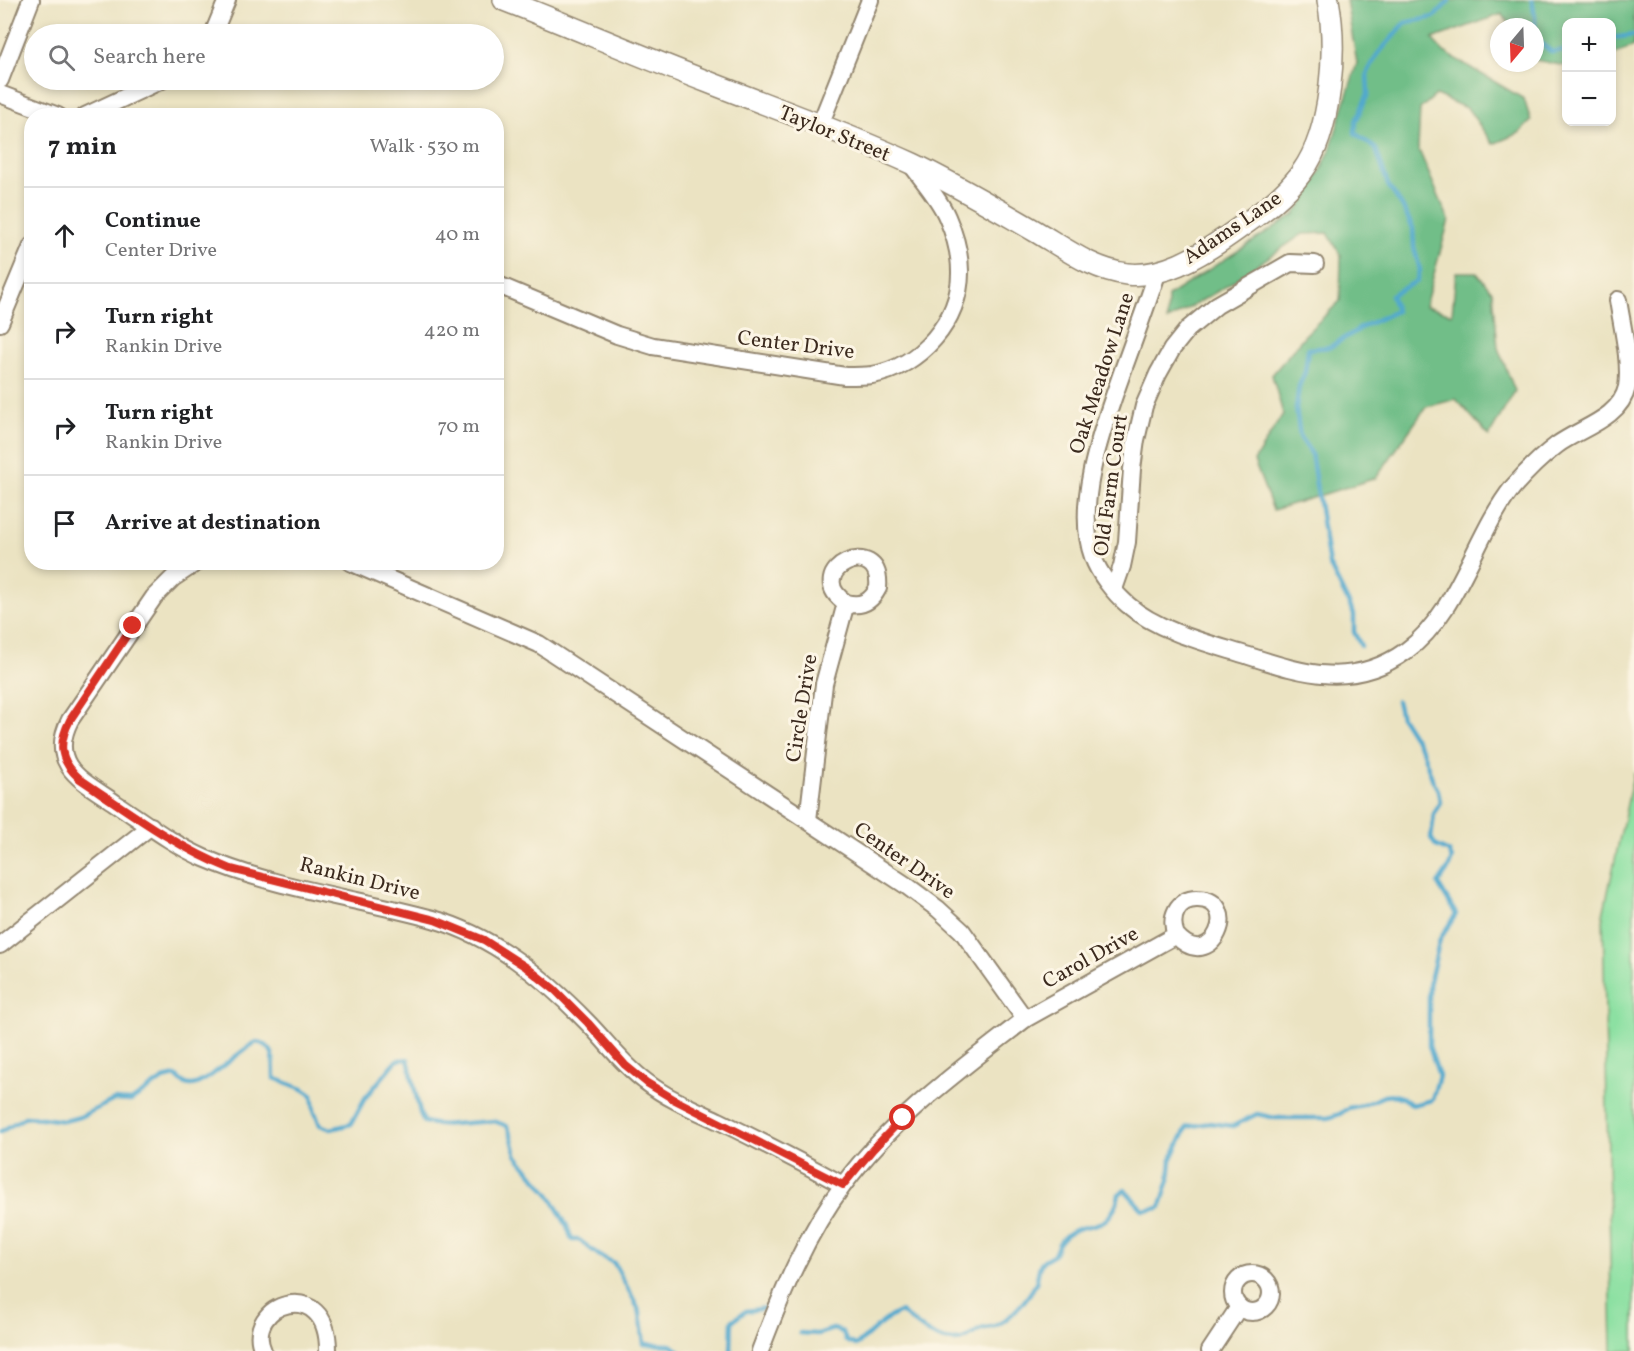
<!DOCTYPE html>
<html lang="en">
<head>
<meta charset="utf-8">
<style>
	:root { --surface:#fff; --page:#f6f6f6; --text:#202124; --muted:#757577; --line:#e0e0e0 }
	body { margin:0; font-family:Vollkorn,serif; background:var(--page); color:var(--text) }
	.controls { position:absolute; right:18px; top:18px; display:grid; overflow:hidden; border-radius:12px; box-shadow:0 3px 9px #0003 }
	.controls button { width:54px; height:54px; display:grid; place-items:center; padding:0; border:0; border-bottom:2px solid var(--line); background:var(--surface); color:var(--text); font:30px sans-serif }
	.compass { position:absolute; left:1490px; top:18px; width:54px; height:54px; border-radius:50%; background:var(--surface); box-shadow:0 3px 9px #0003; rotate:199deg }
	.stop { position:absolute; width:18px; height:18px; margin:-14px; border:4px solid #d93025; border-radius:50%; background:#fff }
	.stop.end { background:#d93025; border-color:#fff; box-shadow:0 2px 6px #0008 }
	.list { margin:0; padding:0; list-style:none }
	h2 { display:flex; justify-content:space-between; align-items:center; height:78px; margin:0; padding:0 24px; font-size:26px }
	h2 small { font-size:20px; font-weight:400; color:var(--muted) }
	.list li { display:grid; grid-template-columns:39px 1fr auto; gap:18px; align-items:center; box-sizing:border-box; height:96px; padding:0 24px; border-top:2px solid var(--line) }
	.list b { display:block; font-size:22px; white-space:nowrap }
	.list p { margin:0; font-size:20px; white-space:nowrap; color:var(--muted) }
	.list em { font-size:20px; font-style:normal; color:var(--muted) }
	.icon { flex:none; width:33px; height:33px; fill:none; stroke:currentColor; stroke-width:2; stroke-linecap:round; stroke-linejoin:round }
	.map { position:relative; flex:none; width:1634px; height:1351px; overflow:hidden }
	.search { position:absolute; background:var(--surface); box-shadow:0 3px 9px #0003; left:24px; top:24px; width:480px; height:66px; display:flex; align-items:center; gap:15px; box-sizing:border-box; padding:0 21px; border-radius:33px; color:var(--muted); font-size:22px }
	.panel { position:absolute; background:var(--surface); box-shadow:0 3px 9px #0003; left:24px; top:108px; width:480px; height:462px; border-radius:24px }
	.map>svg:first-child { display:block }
</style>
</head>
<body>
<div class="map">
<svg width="1634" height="1351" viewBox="0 0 1634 1351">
	<rect width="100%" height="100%" fill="#fcf5e5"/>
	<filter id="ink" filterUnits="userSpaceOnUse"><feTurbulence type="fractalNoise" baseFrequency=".0167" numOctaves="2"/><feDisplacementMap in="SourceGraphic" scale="12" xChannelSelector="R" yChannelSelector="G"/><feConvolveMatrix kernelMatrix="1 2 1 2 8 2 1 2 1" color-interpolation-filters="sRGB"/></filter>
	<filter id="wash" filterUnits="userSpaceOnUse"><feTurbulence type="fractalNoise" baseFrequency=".008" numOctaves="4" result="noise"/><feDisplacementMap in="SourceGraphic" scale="24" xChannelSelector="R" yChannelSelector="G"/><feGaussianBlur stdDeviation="1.35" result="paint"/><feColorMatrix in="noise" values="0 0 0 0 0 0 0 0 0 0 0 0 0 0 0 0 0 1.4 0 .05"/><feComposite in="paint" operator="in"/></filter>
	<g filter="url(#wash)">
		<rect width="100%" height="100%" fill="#ebe3c2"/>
		<polygon fill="#8ce0a2" stroke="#648560" stroke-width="1.5" points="1634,772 1634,1351 1612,1351 1603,915"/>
		<polygon fill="#71be88" stroke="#567453" stroke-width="1.5" points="1346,0 1634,0 1634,46 1612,55 1612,22 1566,22 1566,66 1535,60 1535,27 1511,27 1502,14 1432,39 1444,52 1524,99 1531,121 1519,133 1493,144 1468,109 1436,95 1420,109 1418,148 1449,220 1425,306 1452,314 1456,272 1476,272 1493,292 1498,348 1515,391 1489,436 1456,399 1426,407 1376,478 1273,510 1254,461 1283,414 1272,375 1305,335 1340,301 1341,256 1328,233 1303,234 1223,288 1167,321 1168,296 1295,214 1312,189 1330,150 1357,63"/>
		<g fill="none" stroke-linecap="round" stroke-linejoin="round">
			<g stroke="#51a9ce" stroke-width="4.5">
				<polyline points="1532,0 1535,17 1535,39 1552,52 1566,50"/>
				<polyline points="1612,38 1634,35"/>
				<polyline points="1361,646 1354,632 1354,614 1329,564 1311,453 1300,437 1296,408 1299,386 1305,372 1308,349 1330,347 1364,326 1396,311 1391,295 1417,281 1420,270 1414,247 1413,228 1402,206 1388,185 1376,149 1355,133 1356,121 1368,94 1367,74 1377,55 1405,23 1434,17 1450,0"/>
				<path d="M0,1132L25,1117L43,1118L64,1121L80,1117L114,1100L131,1101L163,1079L176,1076C180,1080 185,1086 192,1085C208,1083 239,1050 257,1042C277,1047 273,1060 274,1078L303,1089L312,1095L314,1110L320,1125L331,1129L351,1124L365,1098L397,1060L408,1059L420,1113L424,1122L439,1125L494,1121L507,1126L512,1138L516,1155L549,1194L567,1226L572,1240H579L600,1256L614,1263L634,1300L640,1313L644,1344L670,1345L680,1351"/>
				<path d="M800,1333L818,1334L833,1329L843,1332L846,1341L856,1345C869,1336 887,1315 901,1312C917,1325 939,1346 962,1340C969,1338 974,1332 981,1329C986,1327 991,1328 995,1326C1010,1319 1029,1298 1036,1283C1038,1277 1038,1267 1042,1262C1045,1258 1051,1257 1054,1254C1057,1251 1057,1245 1060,1242C1079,1215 1110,1240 1119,1194L1125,1190L1143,1210L1160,1208L1169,1180L1171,1160L1187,1127L1210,1123L1233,1126L1257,1114L1275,1118H1328L1340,1114L1348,1108L1363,1105L1384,1096L1394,1095L1403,1098L1412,1105L1432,1100L1439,1076L1429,1046V985L1440,939L1456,914L1438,884L1448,869L1452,859L1449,852L1436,846L1431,838L1434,814L1440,802L1438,790L1433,781L1422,750L1401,717L1397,701"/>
				<polyline points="731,1351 732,1321 746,1311 766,1308"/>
			</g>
		</g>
	</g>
	<g filter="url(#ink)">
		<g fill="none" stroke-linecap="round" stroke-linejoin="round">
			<defs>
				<g id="minor">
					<polyline points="213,34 227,0"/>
					<polyline points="0,80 31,0"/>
					<polyline points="0,94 58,116"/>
					<polyline points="85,116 162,80"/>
					<polyline points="820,125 870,0"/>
					<path d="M1158,271C1147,304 1135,337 1123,370C1105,422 1073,502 1093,557C1099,574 1114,593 1128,605C1159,632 1211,644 1249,656C1305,674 1353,689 1406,651C1458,614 1474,536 1513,487C1526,472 1541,457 1557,445C1580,428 1620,419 1627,387C1631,362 1622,326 1618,300"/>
					<path d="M496,284L617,335L653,346L845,376C853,376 863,376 872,375C920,367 961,320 960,271C960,254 954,233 947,217C939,198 923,181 911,164"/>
					<polyline points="0,323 32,246"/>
					<path d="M197,562L173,578L154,597L70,720C47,765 83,781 115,803C144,822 172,844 204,858C276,889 357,898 433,919C493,936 543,977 586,1021C606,1041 622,1064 645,1081C668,1099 695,1110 721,1122C762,1142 803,1163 843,1185"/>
					<path d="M350,562L539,644L907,886L938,909L962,931L1025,1019C961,1069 893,1118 844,1184C806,1234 782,1293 760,1351"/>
					<polyline points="1114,589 1122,566 1127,542 1132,469 1136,440 1144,406 1158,374 1172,349 1188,329 1217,305 1290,263 1315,264"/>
					<path d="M808,820L824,684L846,603C861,607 871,602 878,588C883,532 799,571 846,603"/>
					<polyline points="0,945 151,826"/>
					<path d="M1025,1019L1176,935C1212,976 1243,900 1198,899C1177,898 1169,918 1176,935"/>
					<circle cx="1252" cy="1293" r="19"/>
					<path d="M263,1351C242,1304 329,1274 328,1351"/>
					<polyline points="1210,1351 1239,1307"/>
				</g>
				<path id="tertiary" d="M504,0C573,27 640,56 708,82C777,109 846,133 913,164C955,184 995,208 1035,231C1064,248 1093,270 1127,274C1162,278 1197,257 1225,238C1253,218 1282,200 1302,172C1332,131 1337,48 1328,0"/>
			</defs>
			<use href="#minor" stroke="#938670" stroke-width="20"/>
			<use href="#tertiary" stroke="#938670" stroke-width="24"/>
			<use href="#minor" stroke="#fff" stroke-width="16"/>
			<use href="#tertiary" stroke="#fff" stroke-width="21"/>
		</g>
	</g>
	<g fill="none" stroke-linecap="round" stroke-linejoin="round" filter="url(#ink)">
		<path stroke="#d93025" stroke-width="8" d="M133,626L70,720C57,745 60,761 80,779C129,812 176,847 231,869L435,920L484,940L526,967L555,990L588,1023L625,1065L647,1083L675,1100L843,1185L873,1149L903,1118"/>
	</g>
	<g text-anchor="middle" stroke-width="6" stroke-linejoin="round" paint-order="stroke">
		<g font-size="21" fill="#3b2a1e" stroke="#fcf5e5">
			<text transform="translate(835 133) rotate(22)" y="7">Taylor Street</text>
			<text transform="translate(1232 227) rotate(-34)" y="7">Adams Lane</text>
			<text transform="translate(796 344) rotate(7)" y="7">Center Drive</text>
			<text transform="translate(1101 373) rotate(-72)" y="7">Oak Meadow Lane</text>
			<text transform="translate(1110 485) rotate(-82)" y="7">Old Farm Court</text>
			<text transform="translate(801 708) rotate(-81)" y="7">Circle Drive</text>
			<text transform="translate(905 860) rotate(35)" y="7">Center Drive</text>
			<text transform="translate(360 878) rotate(14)" y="7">Rankin Drive</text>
			<text transform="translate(1090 957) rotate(-29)" y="7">Carol Drive</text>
		</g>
	</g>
</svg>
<div class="controls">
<button>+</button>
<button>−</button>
</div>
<svg class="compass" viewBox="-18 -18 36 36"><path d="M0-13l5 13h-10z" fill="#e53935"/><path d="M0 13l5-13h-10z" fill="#757577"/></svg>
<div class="stop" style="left:903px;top:1118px"></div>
<div class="stop end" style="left:133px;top:626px"></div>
<div class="search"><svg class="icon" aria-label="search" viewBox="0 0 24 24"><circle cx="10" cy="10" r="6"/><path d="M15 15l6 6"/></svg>Search here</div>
<section class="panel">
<h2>7 min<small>Walk · 530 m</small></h2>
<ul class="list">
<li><svg class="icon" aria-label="ahead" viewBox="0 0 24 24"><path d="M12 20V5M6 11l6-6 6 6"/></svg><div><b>Continue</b><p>Center Drive</p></div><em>40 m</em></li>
<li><svg class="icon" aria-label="right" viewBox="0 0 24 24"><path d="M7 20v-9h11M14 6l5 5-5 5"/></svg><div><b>Turn right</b><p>Rankin Drive</p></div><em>420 m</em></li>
<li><svg class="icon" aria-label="right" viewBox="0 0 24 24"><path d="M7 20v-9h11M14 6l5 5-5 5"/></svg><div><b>Turn right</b><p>Rankin Drive</p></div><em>70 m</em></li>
<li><svg class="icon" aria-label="arrive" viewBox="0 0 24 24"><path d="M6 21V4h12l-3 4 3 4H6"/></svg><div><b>Arrive at destination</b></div></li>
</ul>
</section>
</div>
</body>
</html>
